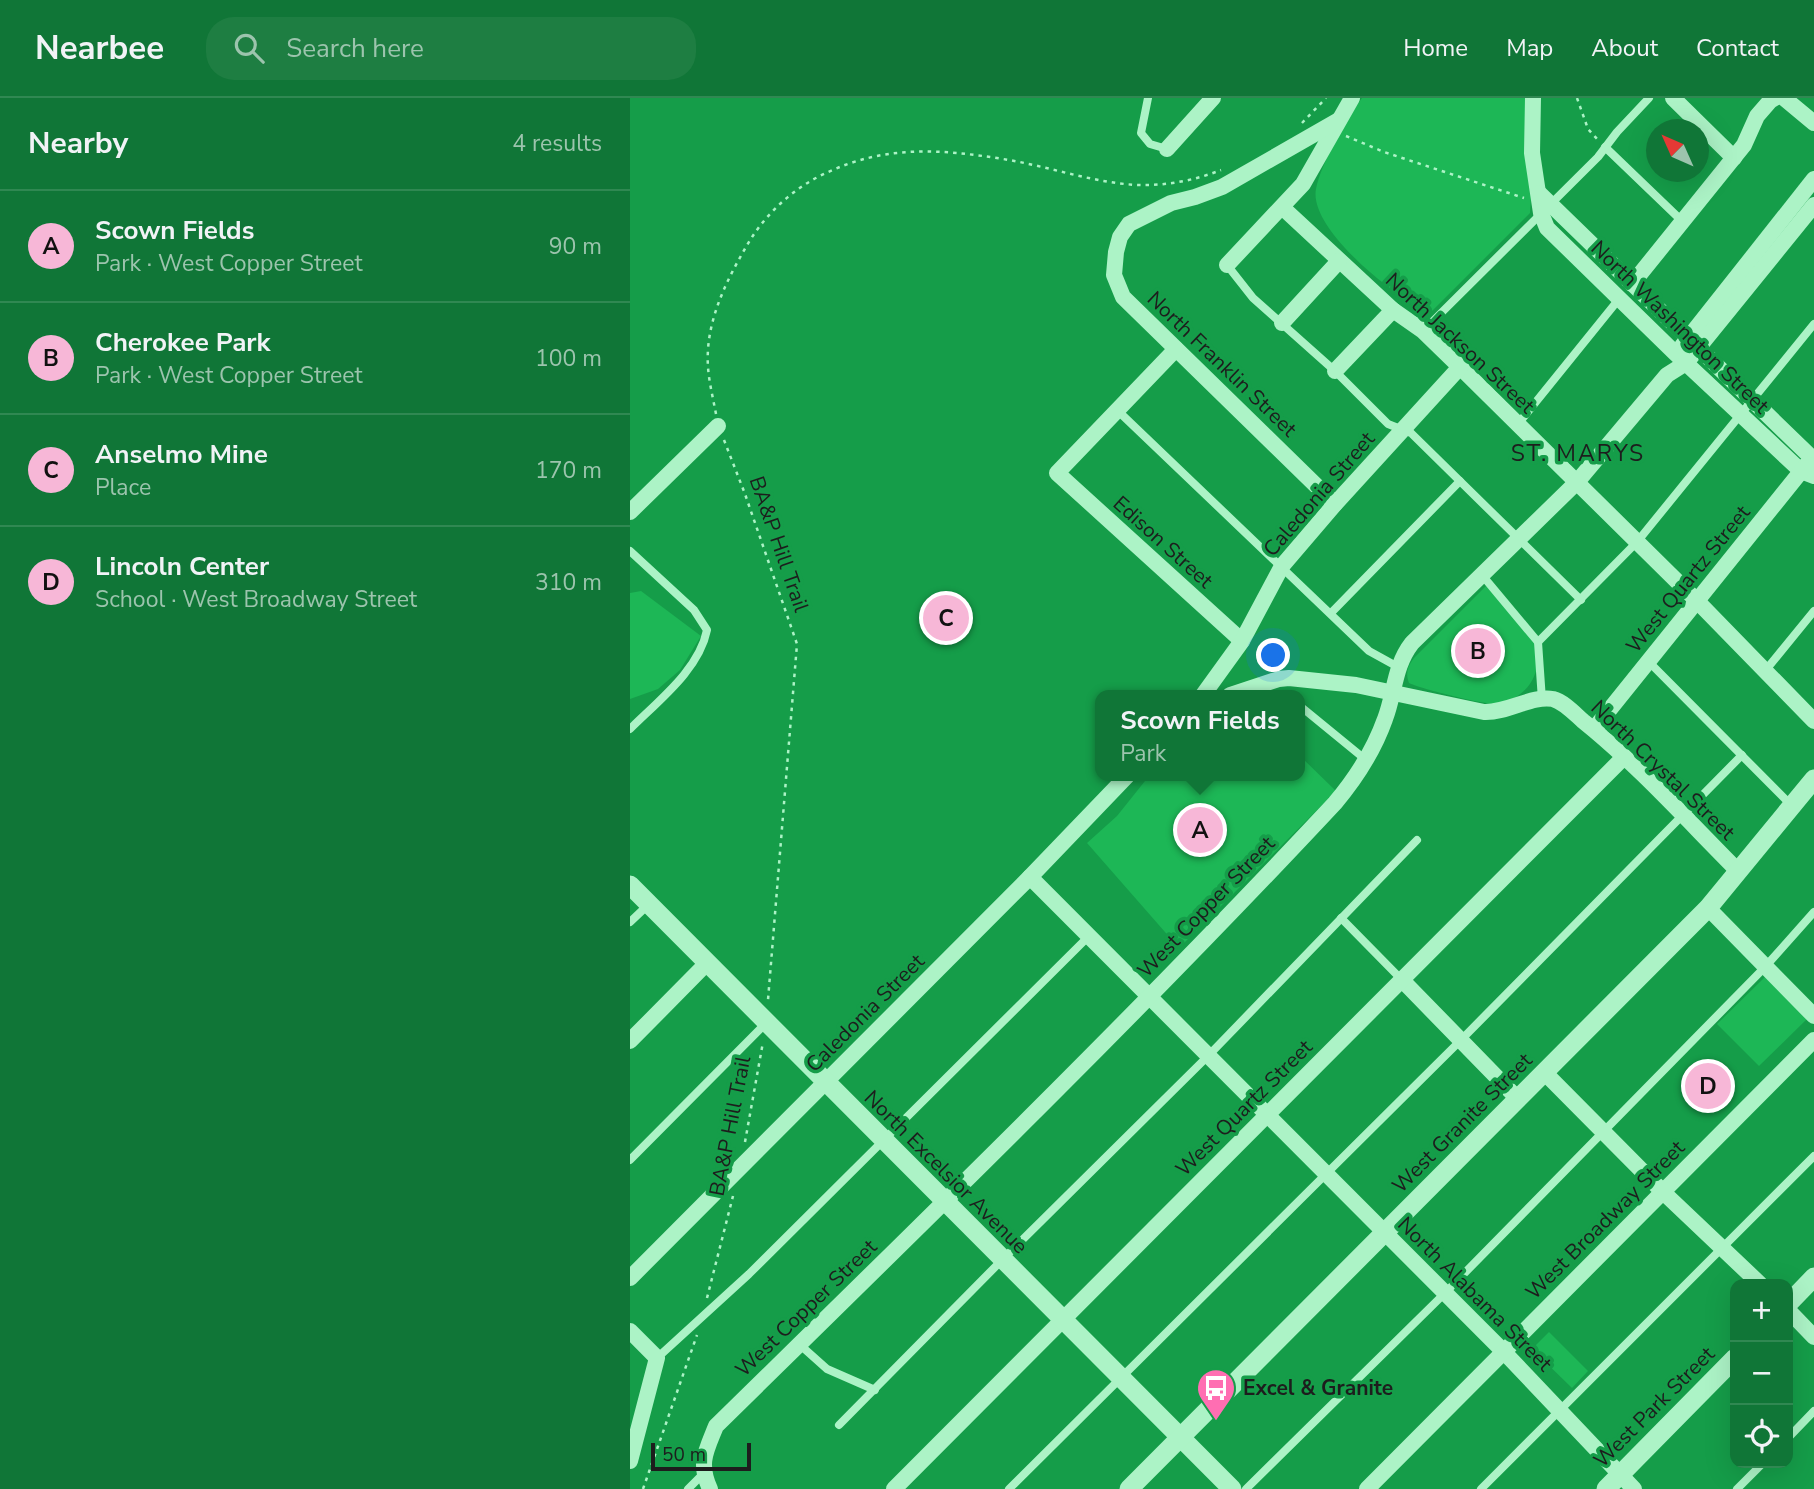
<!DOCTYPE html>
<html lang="en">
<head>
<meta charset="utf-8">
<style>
	:root { --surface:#107637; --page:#1e7e42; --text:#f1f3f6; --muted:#9cc4ad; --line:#308852; --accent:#f7b7d7 }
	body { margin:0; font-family:"Nunito Sans",sans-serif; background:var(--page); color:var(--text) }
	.controls { position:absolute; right:21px; bottom:21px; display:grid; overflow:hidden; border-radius:14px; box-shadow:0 7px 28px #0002 }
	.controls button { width:63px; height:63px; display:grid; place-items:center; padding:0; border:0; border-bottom:2px solid var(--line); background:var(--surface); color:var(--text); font:35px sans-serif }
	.compass { position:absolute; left:1016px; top:21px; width:63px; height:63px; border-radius:50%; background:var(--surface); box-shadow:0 7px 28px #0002; rotate:315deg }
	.scale { position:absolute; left:21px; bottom:18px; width:100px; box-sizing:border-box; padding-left:7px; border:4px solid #1d1d1d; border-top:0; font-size:19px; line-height:24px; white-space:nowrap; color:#1d1d1d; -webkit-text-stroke:5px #159d49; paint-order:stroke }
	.you { position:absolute; left:644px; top:558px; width:24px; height:24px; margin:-18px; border:5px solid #fff; border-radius:50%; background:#1a73e8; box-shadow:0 0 0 10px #1a73e833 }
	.badge { display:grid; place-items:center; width:46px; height:46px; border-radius:50%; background:var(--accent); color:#111; font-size:23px; font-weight:700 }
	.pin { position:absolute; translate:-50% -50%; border:4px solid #fff; box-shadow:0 2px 7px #0006 }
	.popup { position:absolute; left:465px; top:592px; width:210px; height:91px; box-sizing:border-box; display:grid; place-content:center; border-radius:14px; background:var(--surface); filter:drop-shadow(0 2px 5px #0005); font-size:23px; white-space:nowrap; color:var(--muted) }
	.popup b { font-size:26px; color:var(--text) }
	.popup::after { content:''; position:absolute; left:50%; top:100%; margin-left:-14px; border:14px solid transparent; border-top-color:var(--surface) }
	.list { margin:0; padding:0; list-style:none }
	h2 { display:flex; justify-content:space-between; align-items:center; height:91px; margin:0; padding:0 28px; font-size:30px }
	h2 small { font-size:23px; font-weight:400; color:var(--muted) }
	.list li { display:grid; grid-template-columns:46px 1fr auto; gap:21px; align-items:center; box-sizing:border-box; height:112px; padding:0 28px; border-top:2px solid var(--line) }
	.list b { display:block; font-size:26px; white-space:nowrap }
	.list p { margin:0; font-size:23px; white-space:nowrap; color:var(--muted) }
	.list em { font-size:23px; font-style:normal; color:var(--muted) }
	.icon { flex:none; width:38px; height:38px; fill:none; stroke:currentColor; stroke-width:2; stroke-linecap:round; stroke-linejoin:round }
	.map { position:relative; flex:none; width:1184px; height:1391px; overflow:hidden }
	header { display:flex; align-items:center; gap:42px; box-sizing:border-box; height:98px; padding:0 35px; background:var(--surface); border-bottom:2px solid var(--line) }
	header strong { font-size:33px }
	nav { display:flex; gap:38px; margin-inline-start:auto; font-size:24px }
	.search { width:490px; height:63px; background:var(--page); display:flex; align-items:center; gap:18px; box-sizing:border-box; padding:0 24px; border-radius:28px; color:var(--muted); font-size:26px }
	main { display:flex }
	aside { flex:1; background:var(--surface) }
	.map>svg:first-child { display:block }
</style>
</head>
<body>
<header>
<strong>Nearbee</strong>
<div class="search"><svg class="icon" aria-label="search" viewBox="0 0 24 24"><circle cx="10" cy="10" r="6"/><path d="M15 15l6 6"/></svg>Search here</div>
<nav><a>Home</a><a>Map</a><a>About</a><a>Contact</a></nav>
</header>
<main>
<aside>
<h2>Nearby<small>4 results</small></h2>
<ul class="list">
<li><span class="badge">A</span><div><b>Scown Fields</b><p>Park · West Copper Street</p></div><em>90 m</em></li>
<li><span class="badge">B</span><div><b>Cherokee Park</b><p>Park · West Copper Street</p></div><em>100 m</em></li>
<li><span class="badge">C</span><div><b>Anselmo Mine</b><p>Place</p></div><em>170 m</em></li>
<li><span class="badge">D</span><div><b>Lincoln Center</b><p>School · West Broadway Street</p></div><em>310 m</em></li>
</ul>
</aside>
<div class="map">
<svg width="1184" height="1391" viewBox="0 0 1184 1391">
	<rect width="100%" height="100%" fill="#159d49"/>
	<g fill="#1db756">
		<path d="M732,0H898L902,81L900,115L801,214C768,203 678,131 686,91C691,65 717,21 732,0Z"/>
		<path d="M856,488C866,499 901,536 905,546C915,574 896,601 868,606C859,608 788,590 779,585C775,575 778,568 784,560Z"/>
		<polygon points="11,493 71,538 50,572 28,591 0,601 0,495"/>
		<polygon points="670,658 706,693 549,850 457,745 487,718 519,678 670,678"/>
		<polygon points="1135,879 1177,921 1129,968 1087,926"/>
		<polygon points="919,1234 958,1273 942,1290 902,1251"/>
	</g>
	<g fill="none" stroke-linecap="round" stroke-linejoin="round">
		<g stroke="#acf3c6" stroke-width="2.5" stroke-dasharray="3.5 5" stroke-linecap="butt">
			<polyline points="947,0 958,31 968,42"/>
			<polyline points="672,25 696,0"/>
			<polyline points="716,38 754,54 894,100"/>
			<path d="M86,316C83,300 79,284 78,269C75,226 95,185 116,149C134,117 163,90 196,75C255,47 310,51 373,61C418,68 463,85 508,87C536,88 566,82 591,72"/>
			<polyline points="94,342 115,396 167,546 138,902"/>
			<polyline points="115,1044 133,944"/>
			<polyline points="77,1200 103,1098"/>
			<polyline points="13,1391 67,1237"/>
		</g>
		<g stroke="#acf3c6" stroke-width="8">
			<polyline points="518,0 511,35 520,46 537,51"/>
			<polyline points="975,49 1052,123"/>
			<polyline points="597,167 623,200 705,273 758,326 781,335 951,502"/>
			<polyline points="793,233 968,59 987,34 1019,0"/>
			<polyline points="487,312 739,553 768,569"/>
			<polyline points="888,326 989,201"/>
			<path d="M0,453L64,512L77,532C69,572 28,603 0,631"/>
			<polyline points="852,477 908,544 912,602"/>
			<polyline points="701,515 830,383"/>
			<polyline points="908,544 1007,444 1184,226"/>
			<polyline points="1019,564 1162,708"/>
			<polyline points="1135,573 1184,513"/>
			<polyline points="623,595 645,597"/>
			<polyline points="670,608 736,662"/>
			<polyline points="711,820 772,882"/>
			<polyline points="0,824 18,807"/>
			<polyline points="0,1062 136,925"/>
			<polyline points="169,1246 197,1271 245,1292"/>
			<polyline points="27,1260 119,1176 459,838"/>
			<polyline points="209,1327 372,1162 578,958 787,742"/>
			<polyline points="1158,1340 1184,1313"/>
			<polyline points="58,1391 73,1376"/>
			<polyline points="379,1391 831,942 1112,657"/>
			<polyline points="616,1391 815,1195 1135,869 1184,814"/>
			<polyline points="851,1391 1184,1058"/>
			<polyline points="1107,1391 1133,1365"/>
		</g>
		<g stroke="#acf3c6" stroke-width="16">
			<polyline points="903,0 902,55 911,115 917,130 1045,255 1171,373 1184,378"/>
			<polyline points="1043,0 1104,60"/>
			<polyline points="1154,0 1184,25"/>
			<polyline points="537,51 583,0"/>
			<polyline points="909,95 1184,362"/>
			<polyline points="653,110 763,212 793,233 830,269 1067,503 1184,623"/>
			<polyline points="597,167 673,86 722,0"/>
			<polyline points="1002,186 1114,47 1127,18 1140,3 1145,0"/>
			<polyline points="652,225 709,163"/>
			<polyline points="1052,248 1184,81"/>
			<polyline points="546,251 427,375 612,543"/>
			<polyline points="705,273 763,212"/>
			<polyline points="705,406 493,199 484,177 486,154 490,139 499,126 541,105 565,99 592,89 709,22"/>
			<polyline points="0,414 88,328"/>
			<polyline points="573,597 612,543 652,468 705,406 830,269"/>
			<path d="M600,597L649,581L659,580L726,587L854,614C878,615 902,597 923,601C934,604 944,615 953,623C1009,668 1058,723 1108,773"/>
			<polyline points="964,631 1177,366"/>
			<polyline points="400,779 873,1253 1004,1391"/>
			<polyline points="1078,810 1184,918"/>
			<polyline points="772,882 888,1001"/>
			<polyline points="0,943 77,865"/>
			<polyline points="915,975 1033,1094 1130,1186"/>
			<polyline points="0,1180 400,779 497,678"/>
			<polyline points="1158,1212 1184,1239"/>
			<polyline points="0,1233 27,1260 0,1363"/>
			<path d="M80,1391C68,1365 76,1353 86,1328C295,1123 505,919 705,705C726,680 744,652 755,621C765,595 764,568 782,545L947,384L1037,277L1056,265L1184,107"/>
			<polyline points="264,1391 994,659"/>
			<polyline points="737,1391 1184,942"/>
		</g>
		<g stroke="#acf3c6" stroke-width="19">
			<polyline points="0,787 602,1391"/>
			<polyline points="1158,1206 1184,1179"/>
			<polyline points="499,1391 1078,810 1184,681"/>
			<polyline points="976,1391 1105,1260"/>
		</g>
	</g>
	<defs>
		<symbol id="bus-pin" viewBox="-11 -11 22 30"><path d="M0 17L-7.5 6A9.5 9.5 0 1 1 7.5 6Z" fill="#ff6eb2" stroke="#159d49"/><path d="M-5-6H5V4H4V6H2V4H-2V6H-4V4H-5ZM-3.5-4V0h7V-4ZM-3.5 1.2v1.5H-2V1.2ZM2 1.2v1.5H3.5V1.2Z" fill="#fff"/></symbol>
	</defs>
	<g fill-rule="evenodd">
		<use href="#bus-pin" x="564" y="1268" width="44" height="60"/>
	</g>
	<g text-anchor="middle" stroke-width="7" stroke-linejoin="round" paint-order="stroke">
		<g font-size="21" fill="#1d1d1d" stroke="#159d49">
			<text transform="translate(1050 229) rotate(44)" y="7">North Washington Street</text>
			<text transform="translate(830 245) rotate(43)" y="7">North Jackson Street</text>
			<text transform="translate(592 266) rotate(44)" y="7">North Franklin Street</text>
			<text transform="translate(689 396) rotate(-49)" y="7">Caledonia Street</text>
			<text transform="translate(533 444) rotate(42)" y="7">Edison Street</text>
			<text transform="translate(149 446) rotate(71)" y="7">BA&amp;P Hill Trail</text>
			<text transform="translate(1058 481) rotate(-51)" y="7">West Quartz Street</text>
			<text transform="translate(1033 672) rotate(44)" y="7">North Crystal Street</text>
			<text transform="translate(576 809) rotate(-46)" y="7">West Copper Street</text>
			<text transform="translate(235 915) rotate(-45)" y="7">Caledonia Street</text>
			<text transform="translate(614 1010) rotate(-45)" y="7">West Quartz Street</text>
			<text transform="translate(832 1025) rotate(-45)" y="7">West Granite Street</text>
			<text transform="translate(100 1028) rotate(-79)" y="7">BA&amp;P Hill Trail</text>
			<text transform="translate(316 1074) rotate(45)" y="7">North Excelsior Avenue</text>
			<text transform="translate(975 1122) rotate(-45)" y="7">West Broadway Street</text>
			<text transform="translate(845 1196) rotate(45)" y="7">North Alabama Street</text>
			<text transform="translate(176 1210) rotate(-44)" y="7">West Copper Street</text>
			<text transform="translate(1024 1309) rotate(-45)" y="7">West Park Street</text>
		</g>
		<g font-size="21" font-weight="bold" fill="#1d1d1d" stroke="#159d49" text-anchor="start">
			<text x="613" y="1297">Excel &amp; Granite</text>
		</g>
		<g font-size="23" letter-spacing="2" fill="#1d1d1d" stroke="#159d49">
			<text x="948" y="363">ST. MARYS</text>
		</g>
	</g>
</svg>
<div class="controls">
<button>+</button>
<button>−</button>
<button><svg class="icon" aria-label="locate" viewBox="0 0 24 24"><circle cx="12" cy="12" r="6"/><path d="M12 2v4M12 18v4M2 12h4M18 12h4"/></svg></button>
</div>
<svg class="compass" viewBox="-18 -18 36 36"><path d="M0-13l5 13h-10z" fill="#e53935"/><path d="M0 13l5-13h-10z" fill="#9cc4ad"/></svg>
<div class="scale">50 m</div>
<div class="you"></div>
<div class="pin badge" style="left:570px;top:732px">A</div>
<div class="popup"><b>Scown Fields</b>Park</div>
<div class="pin badge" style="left:848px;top:553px">B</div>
<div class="pin badge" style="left:316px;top:520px">C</div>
<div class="pin badge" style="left:1078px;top:988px">D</div>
</div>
</main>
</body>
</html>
